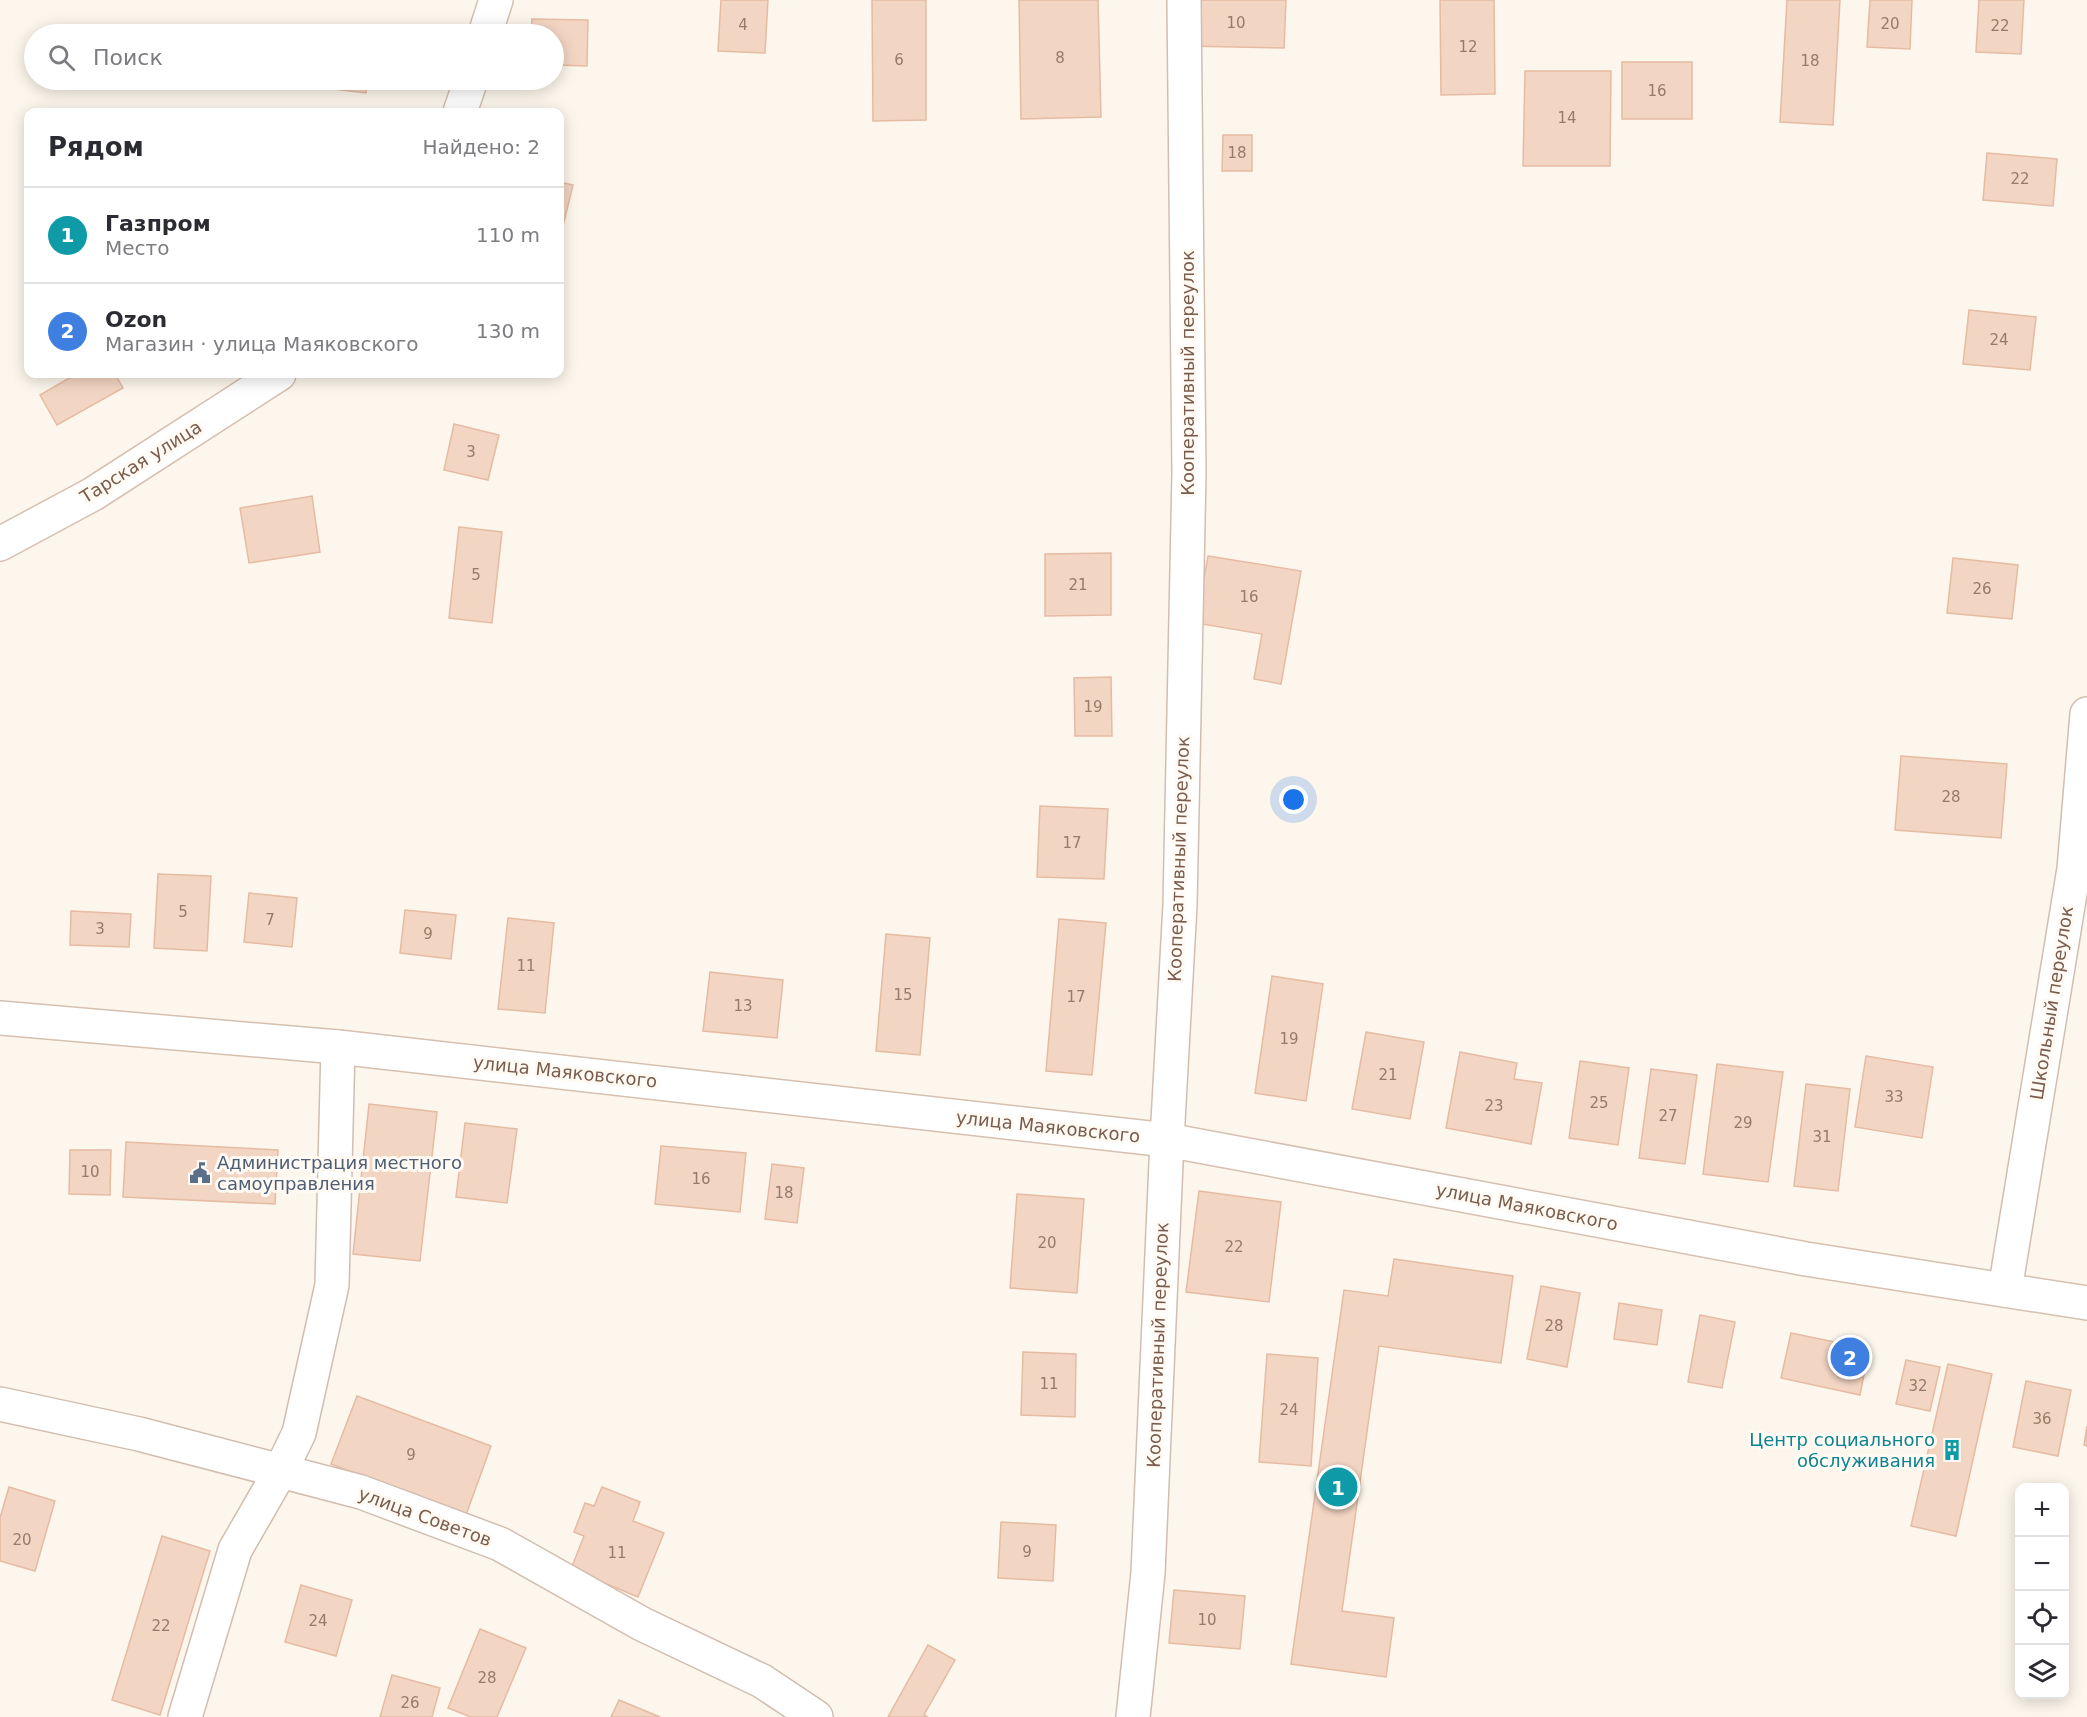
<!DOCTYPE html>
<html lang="ru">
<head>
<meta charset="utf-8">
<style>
	:root { --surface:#fff; --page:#f2f2f3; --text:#2b2b33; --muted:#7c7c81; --line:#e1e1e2; --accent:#d93025 }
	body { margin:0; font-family:"DejaVu Sans",sans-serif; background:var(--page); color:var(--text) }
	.controls { position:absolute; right:18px; bottom:18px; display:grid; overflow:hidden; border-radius:12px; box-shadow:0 3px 15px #0003 }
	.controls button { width:54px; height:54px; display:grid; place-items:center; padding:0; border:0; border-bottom:2px solid var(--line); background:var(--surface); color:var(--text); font:30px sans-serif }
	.you { position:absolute; left:1294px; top:800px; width:21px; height:21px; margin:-15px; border:4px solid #fff; border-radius:50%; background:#1a73e8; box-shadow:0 0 0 9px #1a73e833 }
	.badge { display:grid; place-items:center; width:39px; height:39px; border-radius:50%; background:var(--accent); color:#fff; font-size:20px; font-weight:700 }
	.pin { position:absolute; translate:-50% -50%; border:3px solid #fff; box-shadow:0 2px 6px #0006 }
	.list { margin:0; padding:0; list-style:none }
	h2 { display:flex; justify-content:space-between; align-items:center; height:78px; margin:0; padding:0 24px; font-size:26px }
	h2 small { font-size:20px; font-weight:400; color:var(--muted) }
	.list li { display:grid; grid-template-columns:39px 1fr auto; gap:18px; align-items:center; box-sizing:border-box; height:96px; padding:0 24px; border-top:2px solid var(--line) }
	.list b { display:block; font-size:22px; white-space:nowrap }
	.list p { margin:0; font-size:20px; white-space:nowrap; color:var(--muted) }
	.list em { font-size:20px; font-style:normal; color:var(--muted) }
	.icon { flex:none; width:33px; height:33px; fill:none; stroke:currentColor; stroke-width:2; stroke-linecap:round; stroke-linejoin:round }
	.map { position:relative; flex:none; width:2087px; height:1717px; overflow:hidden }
	.search { position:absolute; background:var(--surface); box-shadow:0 3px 15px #0003; left:24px; top:24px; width:540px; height:66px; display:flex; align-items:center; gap:15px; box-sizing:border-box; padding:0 21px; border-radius:33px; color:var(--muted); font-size:22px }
	.panel { position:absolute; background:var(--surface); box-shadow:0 3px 15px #0003; left:24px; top:108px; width:540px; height:270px; border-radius:12px }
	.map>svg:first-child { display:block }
</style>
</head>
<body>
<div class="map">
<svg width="2087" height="1717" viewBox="0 0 2087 1717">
	<rect width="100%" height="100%" fill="#fdf6ec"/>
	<g fill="#f3d5c3" stroke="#e6bba3" stroke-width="1.5">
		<polygon points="721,0 768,0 765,53 718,51"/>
		<polygon points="872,0 926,0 926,120 873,121"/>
		<polygon points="1019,0 1098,0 1101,117 1021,119"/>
		<polygon points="1188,0 1286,0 1284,48 1186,46"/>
		<polygon points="1440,0 1494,0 1495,94 1441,95"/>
		<polygon points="1787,0 1840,0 1833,125 1780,122"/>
		<polygon points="1870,0 1912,0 1910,49 1867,47"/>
		<polygon points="1979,0 2024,0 2021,54 1976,52"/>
		<polygon points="532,19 588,20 587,66 554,65 554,34 531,34"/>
		<rect x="1622" y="62" width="70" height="57"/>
		<polygon points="1525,71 1611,71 1610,166 1523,166"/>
		<polygon points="300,80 368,80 366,93 300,85"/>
		<polygon points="1223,135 1252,135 1252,171 1222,171"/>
		<polygon points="1987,153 2057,159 2053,206 1983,200"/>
		<polygon points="560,182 573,185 560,238"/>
		<polygon points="1969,310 2036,317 2030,370 1963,364"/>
		<polygon points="76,374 115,374 123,388 57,425 40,395"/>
		<polygon points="454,424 499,435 488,480 444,470"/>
		<polygon points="312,496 320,552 249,563 240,508"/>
		<polygon points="459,527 502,532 492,623 449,618"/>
		<polygon points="1111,553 1111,615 1045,616 1045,554"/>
		<polygon points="1208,556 1301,571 1281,684 1254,679 1262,634 1196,623"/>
		<polygon points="1953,558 2018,565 2012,619 1947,613"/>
		<polygon points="1111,677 1112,736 1075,736 1074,678"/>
		<polygon points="1901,756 2007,764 2001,838 1895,830"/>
		<polygon points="1040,806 1108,809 1104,879 1037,877"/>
		<polygon points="158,874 211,876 207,951 154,948"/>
		<polygon points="249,893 297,898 292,947 244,942"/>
		<polygon points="405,910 456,915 451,959 400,953"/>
		<polygon points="71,911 131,914 129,947 70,945"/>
		<polygon points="508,918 554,923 545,1013 498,1009"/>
		<polygon points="1059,919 1106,923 1092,1075 1046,1071"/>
		<polygon points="886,934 930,938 920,1055 876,1051"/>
		<polygon points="710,972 783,980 777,1038 703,1031"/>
		<polygon points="1272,976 1323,984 1306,1101 1255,1093"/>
		<polygon points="1366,1032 1424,1042 1410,1119 1352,1109"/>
		<polygon points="1460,1052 1517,1063 1514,1079 1542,1083 1531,1144 1446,1128"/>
		<polygon points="1866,1056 1933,1067 1922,1138 1855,1127"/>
		<polygon points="1580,1061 1629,1068 1618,1145 1569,1138"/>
		<polygon points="1717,1064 1783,1072 1768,1182 1703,1174"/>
		<polygon points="1651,1069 1697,1075 1685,1164 1639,1158"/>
		<polygon points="1806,1084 1850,1089 1838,1191 1794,1186"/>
		<polygon points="369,1104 437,1112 420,1261 353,1254"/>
		<polygon points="465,1123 517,1129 507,1203 456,1197"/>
		<polygon points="126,1142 278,1150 275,1204 123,1197"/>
		<polygon points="661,1146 746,1153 740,1212 655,1204"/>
		<polygon points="70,1150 111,1150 110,1195 69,1194"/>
		<polygon points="772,1164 804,1168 797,1223 765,1219"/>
		<polygon points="1199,1191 1281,1202 1269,1302 1186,1292"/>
		<polygon points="1017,1194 1084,1199 1077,1293 1010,1288"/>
		<polygon points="1394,1259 1513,1276 1501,1363 1379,1346 1342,1611 1394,1618 1386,1677 1291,1664 1344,1290 1388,1296"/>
		<polygon points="1541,1286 1580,1293 1567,1367 1527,1359"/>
		<polygon points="1619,1303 1662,1310 1657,1345 1614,1339"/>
		<polygon points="1700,1315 1735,1322 1722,1388 1688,1382"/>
		<polygon points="1791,1333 1869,1349 1860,1395 1781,1378"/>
		<polygon points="1023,1352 1076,1354 1075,1417 1021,1415"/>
		<polygon points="1267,1354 1318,1358 1311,1466 1259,1462"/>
		<polygon points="1906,1360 1940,1367 1930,1411 1896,1404"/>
		<polygon points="1948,1364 1992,1374 1956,1536 1911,1526"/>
		<polygon points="2026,1381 2071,1390 2058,1456 2013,1447"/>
		<polygon points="357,1396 491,1446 466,1515 331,1464"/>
		<polygon points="2087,1426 2087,1446 2084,1445"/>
		<polygon points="9,1487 55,1501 35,1571 0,1561 0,1518"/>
		<polygon points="602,1487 640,1502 633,1521 664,1533 638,1597 571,1569 584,1536 574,1532 585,1503 594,1506"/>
		<polygon points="1001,1522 1056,1525 1053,1581 998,1578"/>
		<polygon points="162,1536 210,1551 160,1715 112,1700"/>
		<polygon points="301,1585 352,1600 336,1656 285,1642"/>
		<polygon points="1174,1590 1245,1596 1240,1649 1169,1643"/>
		<polygon points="480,1629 526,1648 497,1717 471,1717 448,1708"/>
		<polygon points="928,1645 955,1660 924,1715 928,1717 888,1717"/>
		<polygon points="392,1675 440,1688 432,1717 380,1717"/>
		<polygon points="619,1700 660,1717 611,1717"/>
	</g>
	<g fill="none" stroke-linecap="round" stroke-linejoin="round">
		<defs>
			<g id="street">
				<polyline points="2005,1290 2074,869 2087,714"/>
				<polyline points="0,1404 139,1434 361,1492 500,1544 642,1624 762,1681 816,1717"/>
				<polyline points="185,1717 235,1550 281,1470 299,1433 332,1285 338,1047"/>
				<polyline points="1133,1717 1148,1573 1167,1140 1180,905 1189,473 1184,0"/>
			</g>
			<g id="secondary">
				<polyline points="485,34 496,0"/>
				<polyline points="460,112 471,80"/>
				<polyline points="0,544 93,494 279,374"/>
				<polyline points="0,1018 338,1047 1167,1140 1806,1259 2087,1303"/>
			</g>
		</defs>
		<use href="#street" stroke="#d1beb0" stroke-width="36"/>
		<use href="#secondary" stroke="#d6c0b0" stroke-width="36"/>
		<use href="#street" stroke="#fff" stroke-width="33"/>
		<use href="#secondary" stroke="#fff" stroke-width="33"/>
	</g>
	<defs>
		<symbol id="civic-bare" viewBox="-9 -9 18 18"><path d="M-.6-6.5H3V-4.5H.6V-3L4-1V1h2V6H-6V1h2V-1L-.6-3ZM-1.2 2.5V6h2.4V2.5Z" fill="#5c6f8a" stroke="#fffaf3" stroke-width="2.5" paint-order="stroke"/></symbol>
		<symbol id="building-bare" viewBox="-9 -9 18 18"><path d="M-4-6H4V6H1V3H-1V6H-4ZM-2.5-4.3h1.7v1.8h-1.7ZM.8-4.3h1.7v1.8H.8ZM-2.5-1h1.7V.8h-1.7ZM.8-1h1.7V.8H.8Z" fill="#0f9aa8" stroke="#fffaf3" stroke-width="2.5" paint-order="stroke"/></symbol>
	</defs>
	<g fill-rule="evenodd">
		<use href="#civic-bare" x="185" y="1158" width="30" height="30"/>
		<use href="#building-bare" x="1937" y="1435" width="30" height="30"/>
	</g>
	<g text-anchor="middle" stroke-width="6" stroke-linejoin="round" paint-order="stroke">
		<g font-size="15" fill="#987a6a">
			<text x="1236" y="28">10</text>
			<text x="1890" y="29">20</text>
			<text x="743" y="30">4</text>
			<text x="2000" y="31">22</text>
			<text x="1468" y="52">12</text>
			<text x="1060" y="63">8</text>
			<text x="899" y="65">6</text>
			<text x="1810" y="66">18</text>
			<text x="1657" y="96">16</text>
			<text x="1567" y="123">14</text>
			<text x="1237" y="158">18</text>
			<text x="2020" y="184">22</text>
			<text x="1999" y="345">24</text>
			<text x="471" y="457">3</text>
			<text x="476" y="580">5</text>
			<text x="1078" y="590">21</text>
			<text x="1982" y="594">26</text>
			<text x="1249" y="602">16</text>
			<text x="1093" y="712">19</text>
			<text x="1951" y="802">28</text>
			<text x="1072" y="848">17</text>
			<text x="183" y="917">5</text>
			<text x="270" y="925">7</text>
			<text x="100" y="934">3</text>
			<text x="428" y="939">9</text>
			<text x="526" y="971">11</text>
			<text x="903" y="1000">15</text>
			<text x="1076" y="1002">17</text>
			<text x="743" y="1011">13</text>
			<text x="1289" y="1044">19</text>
			<text x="1388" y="1080">21</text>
			<text x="1894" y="1102">33</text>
			<text x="1599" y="1108">25</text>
			<text x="1494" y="1111">23</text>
			<text x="1668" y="1121">27</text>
			<text x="1743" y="1128">29</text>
			<text x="1822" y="1142">31</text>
			<text x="90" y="1177">10</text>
			<text x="701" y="1184">16</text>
			<text x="784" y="1198">18</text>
			<text x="1047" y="1248">20</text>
			<text x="1234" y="1252">22</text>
			<text x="1554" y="1331">28</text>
			<text x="1049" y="1389">11</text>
			<text x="1918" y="1391">32</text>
			<text x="1289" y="1415">24</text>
			<text x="2042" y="1424">36</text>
			<text x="411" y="1460">9</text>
			<text x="22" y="1545">20</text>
			<text x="1027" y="1557">9</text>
			<text x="617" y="1558">11</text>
			<text x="1207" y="1625">10</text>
			<text x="318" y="1626">24</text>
			<text x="161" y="1631">22</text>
			<text x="487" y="1683">28</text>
			<text x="410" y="1708">26</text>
		</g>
		<g font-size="18" fill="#7a5c4d" stroke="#fffaf3">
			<text transform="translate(1188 373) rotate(-90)" y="6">Кооперативный переулок</text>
			<text transform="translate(141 462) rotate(-32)" y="6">Тарская улица</text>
			<text transform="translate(1179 859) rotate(-88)" y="6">Кооперативный переулок</text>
			<text transform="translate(2052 1003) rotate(-81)" y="6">Школьный переулок</text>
			<text transform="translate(565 1072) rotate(6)" y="6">улица Маяковского</text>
			<text transform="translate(1048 1127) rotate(6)" y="6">улица Маяковского</text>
			<text transform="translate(1527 1207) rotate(11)" y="6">улица Маяковского</text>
			<text transform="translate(1158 1345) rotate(-88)" y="6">Кооперативный переулок</text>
			<text transform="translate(425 1517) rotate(20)" y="6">улица Советов</text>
		</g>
		<g font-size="18" fill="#4e5e75" stroke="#fffaf3" text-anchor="start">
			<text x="217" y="1169">Администрация местного<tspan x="217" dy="21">самоуправления</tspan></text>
		</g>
		<g font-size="18" fill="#0d838f" stroke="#fffaf3" text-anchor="end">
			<text x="1935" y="1446">Центр социального<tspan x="1935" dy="21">обслуживания</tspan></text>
		</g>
	</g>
</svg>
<div class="controls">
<button>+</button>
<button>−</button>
<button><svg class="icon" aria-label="locate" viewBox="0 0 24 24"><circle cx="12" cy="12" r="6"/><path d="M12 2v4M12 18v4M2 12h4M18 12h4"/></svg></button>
<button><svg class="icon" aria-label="layers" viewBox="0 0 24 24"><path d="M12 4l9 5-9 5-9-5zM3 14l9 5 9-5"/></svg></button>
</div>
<div class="you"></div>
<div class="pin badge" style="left:1338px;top:1487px;background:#0f9aa8">1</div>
<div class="pin badge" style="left:1850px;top:1357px;background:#3f7fe0">2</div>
<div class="search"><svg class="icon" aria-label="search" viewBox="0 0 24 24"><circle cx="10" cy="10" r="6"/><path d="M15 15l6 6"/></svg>Поиск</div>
<section class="panel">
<h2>Рядом<small>Найдено: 2</small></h2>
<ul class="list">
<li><span class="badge" style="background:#0f9aa8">1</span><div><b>Газпром</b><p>Место</p></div><em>110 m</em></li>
<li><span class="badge" style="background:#3f7fe0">2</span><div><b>Ozon</b><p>Магазин · улица Маяковского</p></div><em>130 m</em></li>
</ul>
</section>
</div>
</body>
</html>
